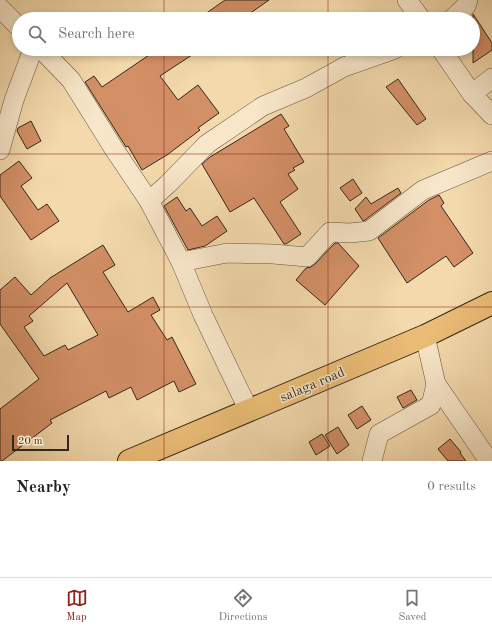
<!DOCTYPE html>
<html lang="en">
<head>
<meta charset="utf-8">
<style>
	:root { --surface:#fff; --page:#f2f2f2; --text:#222; --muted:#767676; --line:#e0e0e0; --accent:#8f2418 }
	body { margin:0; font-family:"Old Standard TT",serif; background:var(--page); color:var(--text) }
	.scale { position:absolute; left:12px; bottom:10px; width:57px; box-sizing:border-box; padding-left:4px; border:2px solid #34281a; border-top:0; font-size:11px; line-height:14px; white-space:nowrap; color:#34281a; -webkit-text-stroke:3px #f7e6c9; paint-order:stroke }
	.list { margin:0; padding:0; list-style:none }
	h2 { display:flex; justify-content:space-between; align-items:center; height:52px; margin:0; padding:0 16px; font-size:17px }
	h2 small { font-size:13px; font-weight:400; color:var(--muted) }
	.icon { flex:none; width:22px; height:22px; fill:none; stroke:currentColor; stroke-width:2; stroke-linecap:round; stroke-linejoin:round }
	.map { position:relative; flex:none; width:492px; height:461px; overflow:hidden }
	.search { position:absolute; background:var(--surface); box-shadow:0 2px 6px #0003; left:12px; right:12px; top:12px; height:44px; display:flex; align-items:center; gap:10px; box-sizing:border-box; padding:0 14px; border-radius:22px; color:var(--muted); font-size:15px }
	.sheet { height:116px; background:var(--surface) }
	nav { display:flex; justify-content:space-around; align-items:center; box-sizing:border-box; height:56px; border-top:1px solid var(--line); background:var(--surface); font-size:11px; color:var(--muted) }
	nav a { display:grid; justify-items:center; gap:2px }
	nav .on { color:var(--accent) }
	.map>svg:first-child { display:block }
</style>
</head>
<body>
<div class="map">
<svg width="492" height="461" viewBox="0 0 492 461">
	<rect width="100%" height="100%" fill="#f3d9ac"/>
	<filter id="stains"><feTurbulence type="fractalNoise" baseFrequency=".005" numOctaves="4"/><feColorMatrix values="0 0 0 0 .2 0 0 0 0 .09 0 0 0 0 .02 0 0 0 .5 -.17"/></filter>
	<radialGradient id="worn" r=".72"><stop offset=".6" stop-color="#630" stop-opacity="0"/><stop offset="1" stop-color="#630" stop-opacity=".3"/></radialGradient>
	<g fill="#d38f66" stroke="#34281a" fill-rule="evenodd">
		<polygon points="225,0 269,0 242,19 198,19"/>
		<polygon points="473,14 492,43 492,50 473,63"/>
		<polygon points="158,49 201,49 160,76 178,100 198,85 219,113 198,128 200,130 167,155 142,170 128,146 126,147 121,139 85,82 94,76 102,87"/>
		<polygon points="398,79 426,119 417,125 386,87"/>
		<polygon points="281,114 289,126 284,129 304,162 293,168 295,170 288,174 298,189 280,202 301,234 286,244 284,244 254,198 230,212 202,164 210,157"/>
		<polygon points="31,121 41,141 27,149 17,131 18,128"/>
		<polygon points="19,161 32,178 21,186 38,210 47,204 59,221 31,240 0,196 0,175"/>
		<polygon points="353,179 362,193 350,201 340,188"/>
		<polygon points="398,188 401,193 365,220 363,221 355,209 366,197 371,204"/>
		<polygon points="439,195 444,203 441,206 473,253 454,267 446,256 407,283 378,238 429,200"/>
		<polygon points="177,197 186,211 190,208 202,226 217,216 227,231 205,246 188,250 164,206"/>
		<polygon points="335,243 338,243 359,266 325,305 296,280 306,268 311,267 315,264"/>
		<path d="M103,245L115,265L103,272L128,312L153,297L160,310L151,315L167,340L172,337L196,384L179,392L174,381L137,400L131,387L109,398L106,391L50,420L52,423L2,461H0V409L39,379L0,324V290L15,277L31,295L50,278ZM67,283L98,335L68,350L65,345L44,356L24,327L33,321L29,316Z"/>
		<polygon points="411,390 417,400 403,408 397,397"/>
		<polygon points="362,406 371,420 357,429 348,415"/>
		<polygon points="338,427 349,445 337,454 325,435"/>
		<polygon points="322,434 330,446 316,455 309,442"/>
		<polygon points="450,439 461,452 460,453 466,461 448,461 438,449"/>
	</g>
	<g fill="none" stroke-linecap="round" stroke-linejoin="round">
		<defs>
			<g id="minor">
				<polyline points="407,0 421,19"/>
				<polyline points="0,8 19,27"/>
				<polyline points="452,19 466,6 468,0"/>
				<polyline points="41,49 71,80 114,149 149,201 181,262 203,315 249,411"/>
				<polyline points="441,49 472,94 492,115"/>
				<polyline points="472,94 492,78"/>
				<polyline points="0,150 14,100 33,49"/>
				<polyline points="149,201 168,184 207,144 263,106 306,88 344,67 395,49"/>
				<polyline points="181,262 227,253 273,254 307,257 330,232 350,233 369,231 423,190 492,161"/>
				<polyline points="425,336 436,384 489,461"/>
				<polyline points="372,461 379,434 431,405 436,384"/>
			</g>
			<polyline id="major" points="129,461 425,336 492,303"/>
		</defs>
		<use href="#minor" stroke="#64543e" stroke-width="20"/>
		<use href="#major" stroke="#34281a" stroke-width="24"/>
		<use href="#minor" stroke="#f7e6c9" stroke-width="19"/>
		<use href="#major" stroke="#eabc76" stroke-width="22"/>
	</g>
	<path fill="none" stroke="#8f2418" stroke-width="1" stroke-opacity="0.55" d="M164,0V19M328,0V19M164,49V461M328,49V461M0,154H492M0,307H492"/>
	<g text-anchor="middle" stroke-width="3" stroke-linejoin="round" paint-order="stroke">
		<g font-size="14" fill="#34281a" stroke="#f7e6c9">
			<text transform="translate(312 384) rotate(-23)" y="5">salaga road</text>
		</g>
	</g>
	<rect width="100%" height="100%" filter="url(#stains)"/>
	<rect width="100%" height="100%" fill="url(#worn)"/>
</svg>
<div class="scale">20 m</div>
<div class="search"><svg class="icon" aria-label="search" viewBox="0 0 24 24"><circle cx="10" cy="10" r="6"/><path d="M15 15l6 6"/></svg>Search here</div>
</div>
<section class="sheet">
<h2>Nearby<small>0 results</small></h2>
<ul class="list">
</ul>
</section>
<nav>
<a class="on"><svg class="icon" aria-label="map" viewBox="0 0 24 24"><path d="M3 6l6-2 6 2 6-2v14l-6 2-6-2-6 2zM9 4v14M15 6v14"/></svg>Map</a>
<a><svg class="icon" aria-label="directions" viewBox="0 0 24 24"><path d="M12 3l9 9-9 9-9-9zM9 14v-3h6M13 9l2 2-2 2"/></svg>Directions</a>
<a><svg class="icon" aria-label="saved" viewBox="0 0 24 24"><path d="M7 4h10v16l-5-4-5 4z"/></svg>Saved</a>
</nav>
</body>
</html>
